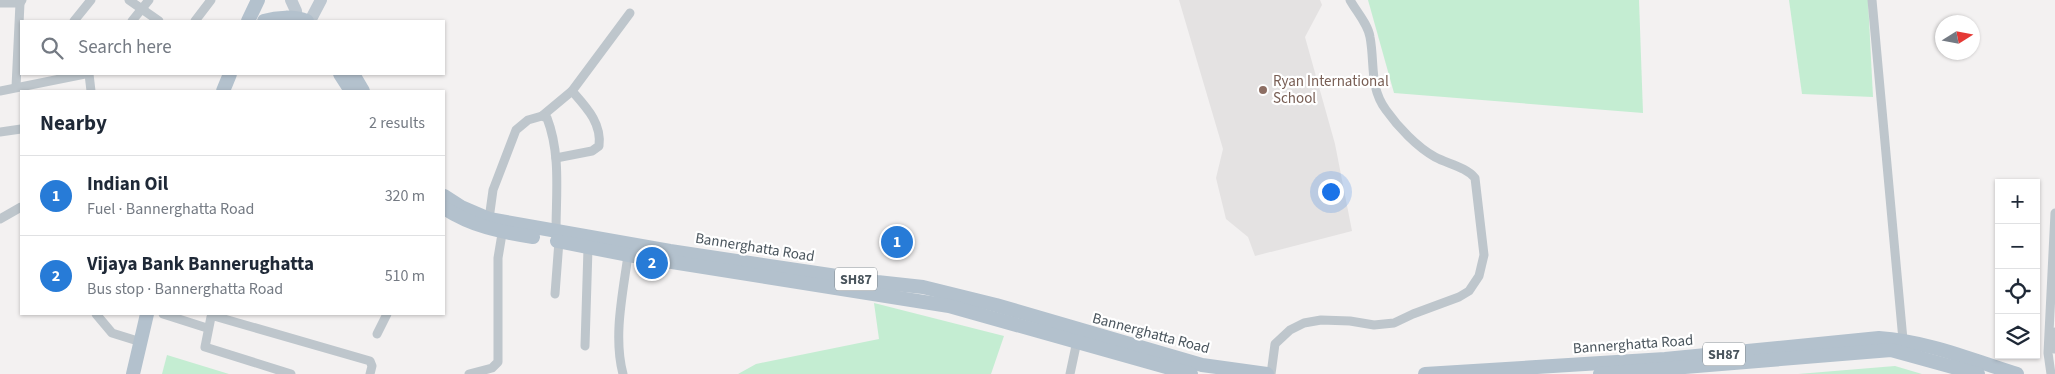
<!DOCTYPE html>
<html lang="en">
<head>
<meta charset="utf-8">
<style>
	:root { --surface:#fff; --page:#f6f6f7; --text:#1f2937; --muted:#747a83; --line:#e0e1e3; --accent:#277bd7 }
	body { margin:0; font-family:"Source Sans 3",sans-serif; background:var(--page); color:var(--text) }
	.controls { position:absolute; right:15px; bottom:15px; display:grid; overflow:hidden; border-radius:0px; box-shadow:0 1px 4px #0004 }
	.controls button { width:45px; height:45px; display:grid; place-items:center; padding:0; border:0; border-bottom:1px solid var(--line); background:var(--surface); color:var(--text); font:25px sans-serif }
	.compass { position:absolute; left:1935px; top:15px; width:45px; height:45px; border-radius:50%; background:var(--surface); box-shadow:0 1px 4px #0004; rotate:79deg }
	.you { position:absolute; left:1330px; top:191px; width:18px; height:18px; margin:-12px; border:4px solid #fff; border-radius:50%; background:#1a73e8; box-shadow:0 0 0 8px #1a73e833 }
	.badge { display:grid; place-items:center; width:32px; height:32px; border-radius:50%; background:var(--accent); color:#fff; font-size:16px; font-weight:700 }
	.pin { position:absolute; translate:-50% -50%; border:2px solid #fff; box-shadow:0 1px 5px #0006 }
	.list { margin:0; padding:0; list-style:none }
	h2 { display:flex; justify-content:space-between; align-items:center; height:65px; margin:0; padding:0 20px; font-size:21px }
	h2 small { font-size:16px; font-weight:400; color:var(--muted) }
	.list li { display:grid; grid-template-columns:32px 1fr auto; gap:15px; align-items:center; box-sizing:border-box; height:80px; padding:0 20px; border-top:1px solid var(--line) }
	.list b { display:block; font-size:19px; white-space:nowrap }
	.list p { margin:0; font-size:16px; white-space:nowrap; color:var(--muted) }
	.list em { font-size:16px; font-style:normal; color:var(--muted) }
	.icon { flex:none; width:28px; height:28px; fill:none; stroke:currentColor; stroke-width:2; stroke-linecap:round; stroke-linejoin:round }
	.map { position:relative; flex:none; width:2055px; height:374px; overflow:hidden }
	.search { position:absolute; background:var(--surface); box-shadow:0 1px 4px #0004; left:20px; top:20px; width:425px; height:55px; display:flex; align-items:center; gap:12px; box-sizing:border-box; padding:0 18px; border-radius:0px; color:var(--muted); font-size:19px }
	.panel { position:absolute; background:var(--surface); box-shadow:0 1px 4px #0004; left:20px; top:90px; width:425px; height:225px; border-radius:0px }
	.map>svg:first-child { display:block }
</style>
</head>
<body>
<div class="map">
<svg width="2055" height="374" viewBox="0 0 2055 374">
	<rect width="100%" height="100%" fill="#f3f1f1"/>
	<polygon fill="#e4e2e2" points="1179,0 1320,0 1322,5 1305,37 1335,144 1352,231 1255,256 1248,237 1226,219 1216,178 1223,149"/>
	<g fill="#c4edd2">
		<polygon points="1368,0 1639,0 1643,113 1394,93"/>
		<polygon points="1789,0 1868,0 1873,97 1802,94"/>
		<polygon points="874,303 1004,336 991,374 738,374 756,364 879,339"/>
		<polygon points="167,355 229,374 162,374"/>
		<polygon points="1895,366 1922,374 1798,374"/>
	</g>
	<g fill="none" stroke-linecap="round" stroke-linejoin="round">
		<g stroke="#bec6cc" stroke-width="9">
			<polyline points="129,0 159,21"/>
			<polyline points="1872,0 1903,340"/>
			<polyline points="0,3 20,3 22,0"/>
			<polyline points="74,21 91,0"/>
			<polyline points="132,21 149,0"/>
			<polyline points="195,21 211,0"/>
			<polyline points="89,74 91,91"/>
			<polyline points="16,87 20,3"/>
			<polyline points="0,91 85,74"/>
			<polyline points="542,116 572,91 630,13"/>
			<polyline points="0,132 21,129"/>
			<path d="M556,158L592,151L599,146C602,123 586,107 572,91"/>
			<polyline points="0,219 21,207"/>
			<path d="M489,219L493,190L516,130L528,120L542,116L547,118C561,154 556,194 556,232"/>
			<polyline points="555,294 559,241"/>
			<polyline points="96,314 112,333 141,342"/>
			<polyline points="163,314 207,328"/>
			<polyline points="377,334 387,314"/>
			<polyline points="585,346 588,248"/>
			<polyline points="2054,349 2055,332"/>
			<polyline points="291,374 205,347 211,317 214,316 370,361 372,366 370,374"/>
			<polyline points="469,374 492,368 498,362 498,258 503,228"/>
			<path d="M623,374C613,336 623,293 628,255"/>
			<polyline points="1070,374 1077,341"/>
			<path d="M1271,374L1275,344L1290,330L1304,323L1321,320L1350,321L1374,325L1394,323L1413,314L1459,297L1469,291L1479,276L1484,255L1475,178C1466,167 1448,164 1435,157C1417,147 1398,127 1386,110C1369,87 1375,63 1370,37C1368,24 1356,11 1350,0"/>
			<polyline points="2051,374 2048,353 2055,213"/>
		</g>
		<g stroke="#bec8d1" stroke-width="12">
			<polyline points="291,0 296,11 297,21"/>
			<polyline points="310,21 321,0"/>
		</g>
		<g stroke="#b3c1cd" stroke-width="14">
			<polyline points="248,21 258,0"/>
			<path d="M264,21C277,17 294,16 307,21"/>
			<polyline points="340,74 351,91"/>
			<polyline points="353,74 363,91"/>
			<polyline points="223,91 230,74"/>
			<polyline points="444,196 461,207 489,219 670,251 877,282 923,287 996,305 1202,365 1267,374"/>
			<path d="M444,208C472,226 500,232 533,237"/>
			<polyline points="557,241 628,255 949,306 1191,374"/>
			<polyline points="133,374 147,314"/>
			<path d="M1425,374L1665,359L1879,338C1926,341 1972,360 2017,374"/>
			<polyline points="1600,374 1891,350 1978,374"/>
		</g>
	</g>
	<circle fill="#8d6e63" stroke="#fff" stroke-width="2" cx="1263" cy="90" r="5"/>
	<g text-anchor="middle" stroke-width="4.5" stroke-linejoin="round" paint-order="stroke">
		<g fill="#fff" stroke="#80888e" stroke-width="1">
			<rect x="835" y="267.5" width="42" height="23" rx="4"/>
			<rect x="1703" y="342.5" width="42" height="23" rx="4"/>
		</g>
		<g font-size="14" font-weight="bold" fill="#4a555d">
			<text x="856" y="284">SH87</text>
			<text x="1724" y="359">SH87</text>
		</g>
		<g font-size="15" fill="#785e54" stroke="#fff" text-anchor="start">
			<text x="1273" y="86">Ryan International<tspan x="1273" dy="17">School</tspan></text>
		</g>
		<g font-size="15" fill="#4a555d" stroke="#fff">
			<text transform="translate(755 247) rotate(9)" y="5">Bannerghatta Road</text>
			<text transform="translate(1151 333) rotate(15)" y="5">Bannerghatta Road</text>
			<text transform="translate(1633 344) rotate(-4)" y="5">Bannerghatta Road</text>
		</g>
	</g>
</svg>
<div class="controls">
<button>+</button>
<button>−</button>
<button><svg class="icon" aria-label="locate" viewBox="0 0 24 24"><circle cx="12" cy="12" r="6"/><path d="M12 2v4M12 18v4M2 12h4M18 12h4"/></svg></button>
<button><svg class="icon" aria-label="layers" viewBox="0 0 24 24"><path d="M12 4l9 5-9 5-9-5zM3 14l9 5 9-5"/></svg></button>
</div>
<svg class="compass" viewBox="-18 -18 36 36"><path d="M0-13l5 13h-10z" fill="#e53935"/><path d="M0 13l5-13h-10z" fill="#747a83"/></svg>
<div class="you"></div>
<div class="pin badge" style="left:897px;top:242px">1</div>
<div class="pin badge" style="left:652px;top:263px">2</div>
<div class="search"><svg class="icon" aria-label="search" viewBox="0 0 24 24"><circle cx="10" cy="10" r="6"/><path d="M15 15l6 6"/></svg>Search here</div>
<section class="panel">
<h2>Nearby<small>2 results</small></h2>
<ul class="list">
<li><span class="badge">1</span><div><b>Indian Oil</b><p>Fuel · Bannerghatta Road</p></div><em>320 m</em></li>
<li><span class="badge">2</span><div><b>Vijaya Bank Bannerughatta</b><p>Bus stop · Bannerghatta Road</p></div><em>510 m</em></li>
</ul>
</section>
</div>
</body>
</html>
